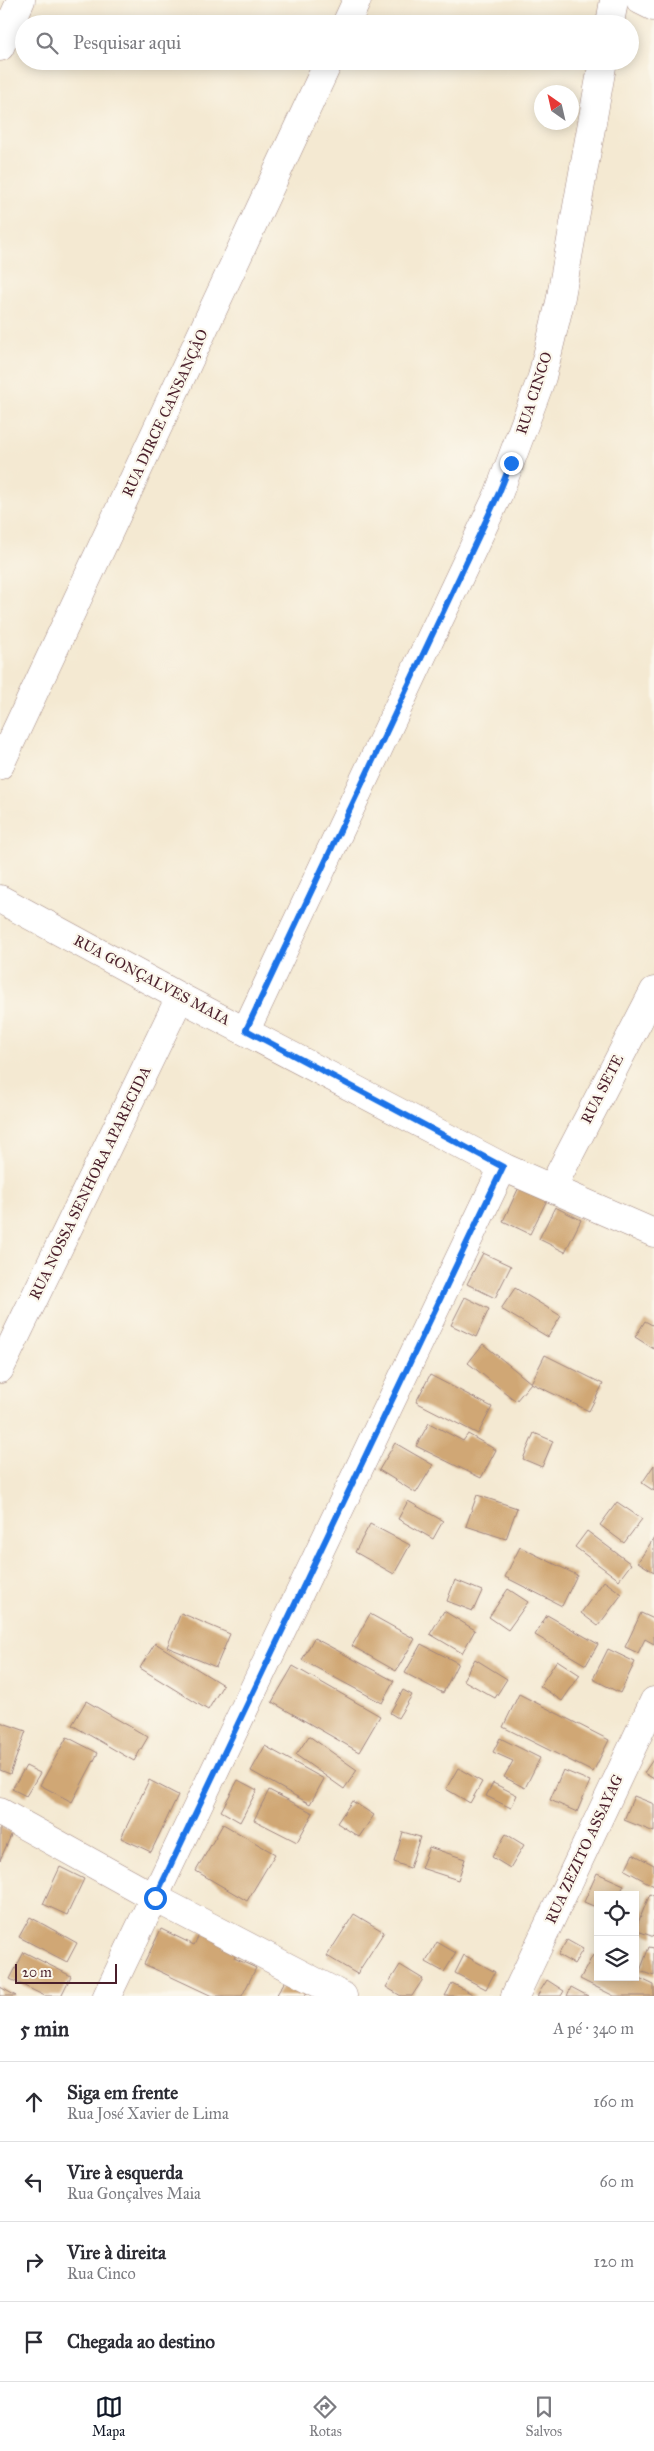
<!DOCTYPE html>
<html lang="pt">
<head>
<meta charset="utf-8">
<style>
	:root { --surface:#fff; --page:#f7f7f7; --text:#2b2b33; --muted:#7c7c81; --line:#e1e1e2; --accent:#111827 }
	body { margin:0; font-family:"IM FELL Great Primer",serif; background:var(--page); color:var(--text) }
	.controls { position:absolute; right:15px; bottom:15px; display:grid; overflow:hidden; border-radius:0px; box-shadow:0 2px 12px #0003 }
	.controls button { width:45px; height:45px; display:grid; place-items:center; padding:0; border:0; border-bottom:1px solid var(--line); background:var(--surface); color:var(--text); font:25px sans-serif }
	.compass { position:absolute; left:534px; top:85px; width:45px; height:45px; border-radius:50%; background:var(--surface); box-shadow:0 2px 12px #0003; rotate:326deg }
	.scale { position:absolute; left:15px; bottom:12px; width:102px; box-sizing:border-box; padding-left:5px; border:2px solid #4a1f2b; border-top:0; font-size:14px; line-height:18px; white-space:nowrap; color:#4a1f2b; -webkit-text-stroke:4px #fbf7ec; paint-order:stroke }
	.stop { position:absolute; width:15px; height:15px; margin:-11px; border:4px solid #1a73e8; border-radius:50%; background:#fff }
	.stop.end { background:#1a73e8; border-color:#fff; box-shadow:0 1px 5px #0008 }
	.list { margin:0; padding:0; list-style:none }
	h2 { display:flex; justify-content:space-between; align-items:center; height:65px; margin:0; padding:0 20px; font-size:21px }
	h2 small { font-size:16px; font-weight:400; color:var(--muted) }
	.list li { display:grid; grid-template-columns:32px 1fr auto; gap:15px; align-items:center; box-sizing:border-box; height:80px; padding:0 20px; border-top:1px solid var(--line) }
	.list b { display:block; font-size:19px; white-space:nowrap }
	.list p { margin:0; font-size:16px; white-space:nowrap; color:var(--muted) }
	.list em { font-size:16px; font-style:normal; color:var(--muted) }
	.icon { flex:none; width:28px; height:28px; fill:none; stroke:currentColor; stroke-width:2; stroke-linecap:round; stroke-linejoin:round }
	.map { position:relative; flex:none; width:654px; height:1996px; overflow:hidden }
	.search { position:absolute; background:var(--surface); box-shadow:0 2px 12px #0003; left:15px; right:15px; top:15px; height:55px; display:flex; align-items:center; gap:12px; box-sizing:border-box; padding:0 18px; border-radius:28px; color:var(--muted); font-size:19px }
	.sheet { height:385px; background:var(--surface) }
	nav { display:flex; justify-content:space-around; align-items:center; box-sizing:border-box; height:70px; border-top:1px solid var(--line); background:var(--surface); font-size:14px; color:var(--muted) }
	nav a { display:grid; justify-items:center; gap:2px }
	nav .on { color:var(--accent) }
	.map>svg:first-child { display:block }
</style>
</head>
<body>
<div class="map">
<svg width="654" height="1996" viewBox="0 0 654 1996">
	<rect width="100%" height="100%" fill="#fbf7ec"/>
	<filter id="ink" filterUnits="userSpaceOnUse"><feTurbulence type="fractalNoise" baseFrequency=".02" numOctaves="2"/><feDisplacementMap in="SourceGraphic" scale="10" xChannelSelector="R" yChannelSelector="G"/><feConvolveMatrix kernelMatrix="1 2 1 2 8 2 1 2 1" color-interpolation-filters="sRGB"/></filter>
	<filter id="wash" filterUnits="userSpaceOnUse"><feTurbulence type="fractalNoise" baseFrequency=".0096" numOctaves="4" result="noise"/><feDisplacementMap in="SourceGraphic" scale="20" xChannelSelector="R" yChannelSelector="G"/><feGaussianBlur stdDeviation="1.12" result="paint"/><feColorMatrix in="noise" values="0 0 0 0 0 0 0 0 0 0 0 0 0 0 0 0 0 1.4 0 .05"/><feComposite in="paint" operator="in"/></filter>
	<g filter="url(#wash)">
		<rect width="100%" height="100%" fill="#f4e9d2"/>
		<g id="blocks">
			<g fill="#d0a775">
				<polygon points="521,1183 549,1196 530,1234 503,1221"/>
				<polygon points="555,1207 581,1220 565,1252 539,1239"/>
				<polygon points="483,1253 511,1266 495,1298 467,1284"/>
				<polygon points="515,1288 561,1316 548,1337 501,1309"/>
				<polygon points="465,1297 489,1309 476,1337 451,1325"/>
				<polygon points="645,1321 654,1326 654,1349 635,1337"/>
				<polygon points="483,1344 531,1383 516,1401 468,1363"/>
				<polygon points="545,1355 603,1384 589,1411 531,1383"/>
				<polygon points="430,1375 492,1407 478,1434 416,1402"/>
				<polygon points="429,1423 463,1441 468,1434 496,1450 481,1478 416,1446"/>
				<polygon points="534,1433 553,1441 542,1467 523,1459"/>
				<polygon points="395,1443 433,1465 416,1493 379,1470"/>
				<polygon points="654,1465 654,1491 642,1483"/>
				<polygon points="477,1495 517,1508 506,1539 466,1526"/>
				<polygon points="408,1501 443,1521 433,1539 398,1519"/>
				<polygon points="617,1502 642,1519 624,1543 600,1525"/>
				<polygon points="370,1524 410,1545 394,1574 355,1552"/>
				<polygon points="587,1531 631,1564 619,1580 575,1547"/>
				<polygon points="654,1538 654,1572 638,1562"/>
				<polygon points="520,1547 577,1575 562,1606 505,1577"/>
				<polygon points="455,1580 482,1591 473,1611 447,1601"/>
				<polygon points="604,1581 622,1594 598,1626 581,1613"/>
				<polygon points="508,1589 528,1602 508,1630 489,1617"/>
				<polygon points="444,1611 475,1630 462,1653 430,1634"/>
				<polygon points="181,1613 230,1634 216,1667 167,1647"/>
				<polygon points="641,1613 654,1619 654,1644 645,1639 638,1653 625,1647"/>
				<polygon points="370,1614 415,1639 396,1671 352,1646"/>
				<polygon points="547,1615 598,1644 586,1665 535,1635"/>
				<polygon points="314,1638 394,1681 382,1703 302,1660"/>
				<polygon points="155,1643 223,1685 208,1710 140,1668"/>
				<polygon points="421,1644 458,1663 443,1693 405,1673"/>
				<polygon points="608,1649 635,1662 620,1693 593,1679"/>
				<polygon points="475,1659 507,1679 495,1698 463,1680"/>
				<polygon points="557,1660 580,1675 562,1701 540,1686"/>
				<polygon points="293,1666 380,1716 359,1752 272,1702"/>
				<polygon points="403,1690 412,1695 398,1718 390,1713"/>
				<polygon points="519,1694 609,1740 593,1772 503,1727"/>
				<polygon points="86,1701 148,1737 134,1761 72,1725"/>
				<polygon points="0,1722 26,1731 10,1774 0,1770"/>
				<polygon points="309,1736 357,1770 344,1789 296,1755"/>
				<polygon points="67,1737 98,1753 72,1802 40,1785"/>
				<polygon points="500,1738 540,1758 525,1788 504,1777 513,1761 493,1752"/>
				<polygon points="265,1746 324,1779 310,1804 251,1771"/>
				<polygon points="654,1758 654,1779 644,1773"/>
				<polygon points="26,1766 40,1773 26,1796 12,1789"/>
				<polygon points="458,1768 482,1782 470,1803 446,1789"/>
				<polygon points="563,1770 590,1781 577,1812 550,1800"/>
				<polygon points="149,1780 178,1795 151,1852 121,1838"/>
				<polygon points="238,1780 257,1790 240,1822 221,1811"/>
				<polygon points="493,1783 517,1795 511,1808 486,1796"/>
				<polygon points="269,1790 313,1813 297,1842 254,1820"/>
				<polygon points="634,1796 654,1804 654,1832 624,1820"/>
				<polygon points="352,1801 374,1815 359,1837 337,1823"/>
				<polygon points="223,1824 275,1854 247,1901 196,1871"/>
				<polygon points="0,1827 12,1833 0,1860"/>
				<polygon points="403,1832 420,1837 410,1868 394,1862"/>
				<polygon points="506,1834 524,1845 510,1868 492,1857"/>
				<polygon points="429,1847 465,1859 458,1880 421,1868"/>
				<polygon points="633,1854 654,1865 654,1886 625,1870"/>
				<polygon points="60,1867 84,1879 67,1915 43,1904"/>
				<polygon points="597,1873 624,1885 619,1895 598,1895 598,1908 584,1902"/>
				<polygon points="650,1894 654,1896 654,1937 635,1930"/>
				<polygon points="354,1914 384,1932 357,1974 327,1956"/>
				<polygon points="30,1917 77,1943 67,1962 19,1937"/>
				<polygon points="161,1929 194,1945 201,1931 239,1949 234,1958 256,1968 242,1996 212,1996 144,1964"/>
				<polygon points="567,1940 583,1949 574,1964 558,1955"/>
				<polygon points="437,1942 456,1953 444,1972 426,1962"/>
				<polygon points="649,1947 654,1948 654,1976 640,1971"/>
				<polygon points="24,1952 71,1976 61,1996 45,1996 10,1979"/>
				<polygon points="464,1955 495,1972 486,1989 455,1973"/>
				<polygon points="593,1955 598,1957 598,1977 635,1976 654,1985 654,1996 614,1996 580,1979"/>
				<polygon points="400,1965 423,1979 412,1996 401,1996 386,1987"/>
				<polygon points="287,1978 308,1990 305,1996 276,1996"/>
				<polygon points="547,1980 564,1991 561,1996 537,1996"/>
				<polygon points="452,1983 476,1996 445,1996"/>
				<polygon points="0,1987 16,1996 0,1996"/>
				<polygon points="571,1987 588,1996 567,1996"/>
			</g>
		</g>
	</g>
	<g filter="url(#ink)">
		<use href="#blocks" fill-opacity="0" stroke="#9f847e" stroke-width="1"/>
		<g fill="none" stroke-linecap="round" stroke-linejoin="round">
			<defs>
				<g id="minor">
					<polyline points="640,0 654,7"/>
					<polyline points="346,24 357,0"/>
					<polyline points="610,24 614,0"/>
					<polyline points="0,47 21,0"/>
					<polyline points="0,765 329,61"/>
					<polyline points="0,899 180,997 503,1167 654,1233"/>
					<polyline points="246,1030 498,495 542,377 560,302 603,61"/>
					<polyline points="552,1188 654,991"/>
					<polyline points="0,1369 180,997"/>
					<polyline points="0,1812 155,1898 343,1996"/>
					<polyline points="107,1996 503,1167"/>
					<polyline points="515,1996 654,1701"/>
				</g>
			</defs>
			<use href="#minor" stroke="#9f847e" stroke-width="29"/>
			<use href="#minor" stroke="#fff" stroke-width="28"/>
		</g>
	</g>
	<g fill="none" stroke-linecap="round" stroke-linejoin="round" filter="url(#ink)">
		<polyline stroke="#1a73e8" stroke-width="6" points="155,1898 503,1167 246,1030 498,495 511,463"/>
	</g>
	<g text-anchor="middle" stroke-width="4.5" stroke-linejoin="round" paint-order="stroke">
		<g font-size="15" fill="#4a1f2b" stroke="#fbf7ec">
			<text transform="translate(534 393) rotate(-72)" y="5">RUA CINCO</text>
			<text transform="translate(165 413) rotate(-65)" y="5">RUA DIRCE CANSANÇÂO</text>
			<text transform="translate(152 980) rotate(28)" y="5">RUA GONÇALVES MAIA</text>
			<text transform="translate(602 1089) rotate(-63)" y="5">RUA SETE</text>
			<text transform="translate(90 1183) rotate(-64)" y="5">RUA NOSSA SENHORA APARECIDA</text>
			<text transform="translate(584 1849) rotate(-65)" y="5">RUA ZEZITO ASSAYAG</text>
		</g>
	</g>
</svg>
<div class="controls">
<button><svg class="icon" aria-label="locate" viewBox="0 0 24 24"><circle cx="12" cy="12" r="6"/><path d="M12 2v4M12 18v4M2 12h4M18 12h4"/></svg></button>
<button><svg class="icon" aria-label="layers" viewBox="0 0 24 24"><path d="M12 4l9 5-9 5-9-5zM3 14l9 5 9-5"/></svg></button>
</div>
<svg class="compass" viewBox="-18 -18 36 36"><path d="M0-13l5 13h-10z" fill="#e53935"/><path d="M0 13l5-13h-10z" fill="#7c7c81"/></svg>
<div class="scale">20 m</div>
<div class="stop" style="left:155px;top:1898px"></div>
<div class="stop end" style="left:511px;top:463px"></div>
<div class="search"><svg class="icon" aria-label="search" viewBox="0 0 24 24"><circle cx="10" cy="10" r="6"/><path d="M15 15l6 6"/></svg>Pesquisar aqui</div>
</div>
<section class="sheet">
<h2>5 min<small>A pé · 340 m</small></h2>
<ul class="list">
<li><svg class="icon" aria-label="ahead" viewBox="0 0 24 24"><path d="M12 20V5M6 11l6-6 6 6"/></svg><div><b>Siga em frente</b><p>Rua José Xavier de Lima</p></div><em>160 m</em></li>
<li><svg class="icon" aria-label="left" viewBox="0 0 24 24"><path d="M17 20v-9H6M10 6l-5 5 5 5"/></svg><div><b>Vire à esquerda</b><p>Rua Gonçalves Maia</p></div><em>60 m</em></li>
<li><svg class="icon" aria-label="right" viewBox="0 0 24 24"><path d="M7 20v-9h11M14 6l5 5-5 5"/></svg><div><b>Vire à direita</b><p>Rua Cinco</p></div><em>120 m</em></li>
<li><svg class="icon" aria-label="arrive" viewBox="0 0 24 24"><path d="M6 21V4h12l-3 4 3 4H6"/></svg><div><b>Chegada ao destino</b></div></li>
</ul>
</section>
<nav>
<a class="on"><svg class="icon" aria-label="map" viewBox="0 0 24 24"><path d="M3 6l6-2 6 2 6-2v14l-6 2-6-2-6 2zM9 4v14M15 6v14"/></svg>Mapa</a>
<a><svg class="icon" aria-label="directions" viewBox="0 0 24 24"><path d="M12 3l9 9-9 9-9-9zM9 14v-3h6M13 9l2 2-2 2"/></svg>Rotas</a>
<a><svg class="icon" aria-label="saved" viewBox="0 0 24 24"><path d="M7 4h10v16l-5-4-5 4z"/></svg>Salvos</a>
</nav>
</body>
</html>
